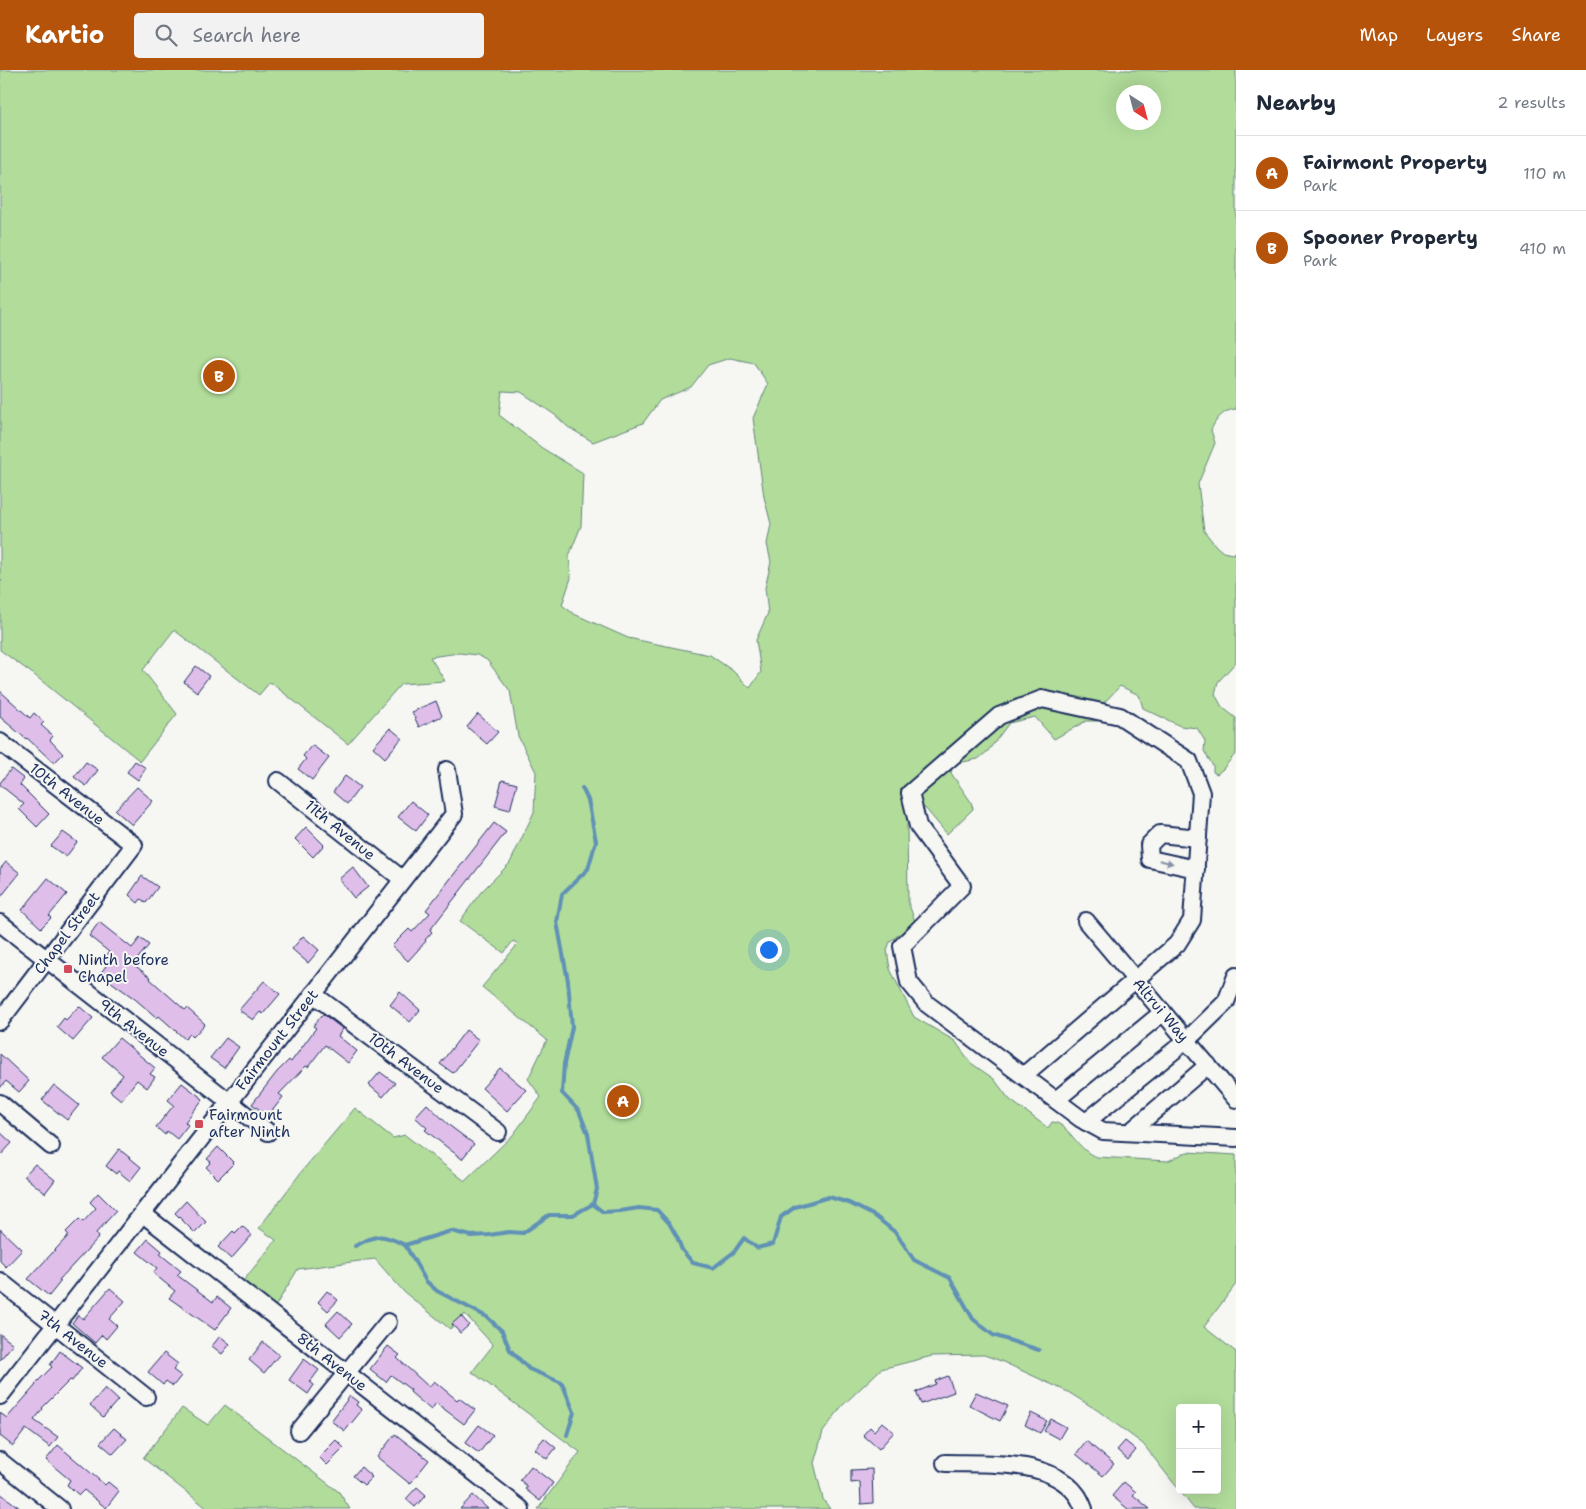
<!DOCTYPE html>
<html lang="en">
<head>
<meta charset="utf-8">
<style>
	:root { --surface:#fff; --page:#f2f2f3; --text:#1f2937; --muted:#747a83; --line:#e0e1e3; --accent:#b45309 }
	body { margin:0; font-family:"Shantell Sans",sans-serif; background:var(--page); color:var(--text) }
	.controls { position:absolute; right:15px; bottom:15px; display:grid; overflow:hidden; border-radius:5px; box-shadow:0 5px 20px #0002 }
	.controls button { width:45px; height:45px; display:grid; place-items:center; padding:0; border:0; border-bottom:1px solid var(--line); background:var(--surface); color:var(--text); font:25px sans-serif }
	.compass { position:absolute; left:1116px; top:15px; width:45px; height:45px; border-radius:50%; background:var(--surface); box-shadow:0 5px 20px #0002; rotate:144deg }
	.you { position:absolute; left:768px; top:879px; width:18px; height:18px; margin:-12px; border:4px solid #fff; border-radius:50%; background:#1a73e8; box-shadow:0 0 0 8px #1a73e833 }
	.badge { display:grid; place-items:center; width:32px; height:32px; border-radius:50%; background:var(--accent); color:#fff; font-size:16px; font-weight:700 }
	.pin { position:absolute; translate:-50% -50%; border:2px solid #fff; box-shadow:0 1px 5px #0006 }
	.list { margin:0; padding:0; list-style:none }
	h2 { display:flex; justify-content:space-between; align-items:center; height:65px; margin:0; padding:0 20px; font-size:21px }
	h2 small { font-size:16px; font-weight:400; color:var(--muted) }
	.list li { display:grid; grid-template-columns:32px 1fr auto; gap:15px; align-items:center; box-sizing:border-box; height:75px; padding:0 20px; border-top:1px solid var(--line) }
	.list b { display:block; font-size:19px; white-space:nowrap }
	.list p { margin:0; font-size:16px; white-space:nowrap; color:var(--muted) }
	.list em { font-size:16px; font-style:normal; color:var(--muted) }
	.icon { flex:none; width:28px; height:28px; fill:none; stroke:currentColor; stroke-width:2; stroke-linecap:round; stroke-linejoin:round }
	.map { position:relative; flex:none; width:1236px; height:1439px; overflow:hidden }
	header { display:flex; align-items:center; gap:30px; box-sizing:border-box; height:70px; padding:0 25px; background:var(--accent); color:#fff }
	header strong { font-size:24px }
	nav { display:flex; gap:28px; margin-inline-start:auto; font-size:18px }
	.search { width:350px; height:45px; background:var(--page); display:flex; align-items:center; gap:12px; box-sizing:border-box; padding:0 18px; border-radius:5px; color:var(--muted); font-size:19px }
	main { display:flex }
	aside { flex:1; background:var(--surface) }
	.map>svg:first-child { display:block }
</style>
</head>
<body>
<header>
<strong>Kartio</strong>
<div class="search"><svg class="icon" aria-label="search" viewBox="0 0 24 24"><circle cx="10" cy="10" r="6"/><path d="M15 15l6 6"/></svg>Search here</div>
<nav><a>Map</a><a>Layers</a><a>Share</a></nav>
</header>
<main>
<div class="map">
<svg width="1236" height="1439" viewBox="0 0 1236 1439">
	<rect width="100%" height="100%" fill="#f6f6f2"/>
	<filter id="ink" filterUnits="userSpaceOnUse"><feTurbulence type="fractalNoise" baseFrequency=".02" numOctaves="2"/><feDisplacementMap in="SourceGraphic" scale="10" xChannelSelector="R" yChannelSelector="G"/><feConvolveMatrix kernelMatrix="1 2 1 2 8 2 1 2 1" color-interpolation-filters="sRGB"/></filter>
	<g filter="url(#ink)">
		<g fill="#b1dc9a" stroke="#66867c" fill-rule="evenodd">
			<path d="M0,0H1236V339C1223,340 1216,349 1211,360L1215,373L1198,414L1204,461L1216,476L1223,482L1232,484L1236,482V592L1218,612L1215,624L1222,637L1236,648V683L1223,699L1217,704L1213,702V696L1204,681L1205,671L1197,658L1180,656L1143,638L1139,625L1120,616L1100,637L1097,651H1086L1054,669L1035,647L1009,653L988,681L978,689L953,694L951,703L971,732L973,739L947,764L925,738L910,745L907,755L908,832L915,851L890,872L887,880L890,899L914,947L955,971L971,993L994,1009L1009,1029L1048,1058L1052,1052C1068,1052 1078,1082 1097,1087L1168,1091L1187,1082L1236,1085V1214L1204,1257L1236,1282V1439H1194L1143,1374L1097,1340L1068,1322L1001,1291L984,1285L932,1286L881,1299L842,1336L823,1362L814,1393L823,1429L830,1439H538L580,1382L472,1302L493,1275L465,1244L450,1259L404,1222L375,1189L298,1199L270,1245L236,1220L276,1170L259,1158L302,1101L355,1038L393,1068L405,1065L465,1111L513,1065L541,1027L528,1009L547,970L482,917L518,874L513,871L504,883L460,851L481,822L510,793L534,742L536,702L518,666L510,621L487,590L477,585L459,583L430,587L445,611L401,614L348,674L270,612L259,625L174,560L143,600L177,644L140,691L33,604L0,580V513L2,511L0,508ZM1124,22H1154V52H1124ZM730,288L754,293L768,314L753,348L764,427L771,454L767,474L771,492L765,518L768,543L756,570L761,602L750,618L733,601L710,585L628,568L574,544L562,535L571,508L569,486L581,456L583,403L542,378L499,345L502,321L521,322L555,345L568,357L593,372L643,353L660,330L691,317L708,295ZM1180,1338H1217V1420H1180Z"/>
			<polygon points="225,1335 339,1422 350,1439 208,1439 143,1388 182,1338 208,1355"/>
		</g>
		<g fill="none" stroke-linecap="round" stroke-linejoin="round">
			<g stroke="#6191b6" stroke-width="4">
				<polyline points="593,1134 603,1142 620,1141 639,1138 657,1140 669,1153 677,1167 682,1180 693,1193 713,1198 734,1182 744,1168 757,1178 773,1174 781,1147 795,1137 829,1127 849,1133 875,1146 896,1163 914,1190 950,1208 973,1249 993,1265 1039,1280"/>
				<polyline points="405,1175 426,1211 437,1221 487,1247 502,1261 510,1280 529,1299 562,1313 574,1342 567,1365"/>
				<path d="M355,1176C378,1164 381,1163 405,1175L451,1161L471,1166L489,1165L509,1162L523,1163L549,1145H573L593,1134L597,1119L588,1064L579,1041L562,1023L564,994L572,957L568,911L557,852L562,824L588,799L596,771L588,730L582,718"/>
			</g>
		</g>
		<g fill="#dfbeea" stroke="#1b2f5e">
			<polygon points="196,596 209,606 197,622 184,612"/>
			<polygon points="0,621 30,648 34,643 44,652 41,655 53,666 50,670 63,684 54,693 27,668 26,669 0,647"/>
			<polygon points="436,631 442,646 419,657 412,642"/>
			<polygon points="478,644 498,662 487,674 467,657"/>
			<polygon points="390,658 402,668 385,688 373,677"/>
			<polygon points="312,675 329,688 312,710 298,699 306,689 303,686"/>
			<polygon points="135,691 146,698 138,710 127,702"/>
			<polygon points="86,692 98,700 86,716 74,707"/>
			<polygon points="11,699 24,709 20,715 49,744 37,757 19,739 24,734 0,715 0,713"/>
			<polygon points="345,706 360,717 347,734 333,722"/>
			<polygon points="502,710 517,714 510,740 495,736"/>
			<polygon points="137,717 153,731 132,755 115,740"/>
			<polygon points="411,731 428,745 416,761 398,747"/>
			<polygon points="494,753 506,762 430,860 432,862 425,870 426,871 408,891 392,876 409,859 412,862 430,843 426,840"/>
			<polygon points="306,757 324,775 313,787 295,769"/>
			<polygon points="63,762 77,772 66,787 51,776"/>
			<polygon points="6,792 20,803 0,828 0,799"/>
			<polygon points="353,797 368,817 354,828 339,809"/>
			<polygon points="142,806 158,817 146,833 141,829 138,833 129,825"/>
			<polygon points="48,808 67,824 49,846 51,848 41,858 22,840"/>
			<polygon points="99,852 132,878 140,868 149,875 133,894 151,908 150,909 185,940 187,938 205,954 193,967 190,964 185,969 159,946 157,948 135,929 100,904 108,893 104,889 109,882 89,866"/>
			<polygon points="303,866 319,880 308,893 292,879"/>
			<polygon points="264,911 280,924 263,944 260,942 253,950 239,940"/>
			<polygon points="400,922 420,940 410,952 390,935"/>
			<polygon points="79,936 93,948 73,971 57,957 64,948 66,950"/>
			<polygon points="323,944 343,959 338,966 357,981 348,993 325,975 308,997 306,996 279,1024 283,1027 268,1046 252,1034 277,1002 289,990 291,992 316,958 313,956"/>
			<polygon points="466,960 479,970 453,1003 440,994"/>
			<polygon points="119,968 155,998 150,1004 155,1007 147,1018 137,1010 121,1030 110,1021 123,1005 102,987"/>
			<polygon points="226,968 239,977 224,998 210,988"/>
			<polygon points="0,984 29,1011 19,1022 6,1011 0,1018"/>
			<polygon points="500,998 526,1020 507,1041 482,1018"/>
			<polygon points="380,1002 395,1013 383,1027 369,1015"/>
			<polygon points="182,1013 203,1029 185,1052 188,1055 177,1069 167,1061 165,1065 156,1057 174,1035 168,1030"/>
			<polygon points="54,1015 79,1035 67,1050 42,1030"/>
			<polygon points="427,1034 450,1056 474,1074 462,1089 425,1060 427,1058 415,1047"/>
			<polygon points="0,1062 12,1073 0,1086"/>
			<polygon points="218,1077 234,1093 218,1109 206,1097 211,1092 207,1089"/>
			<polygon points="119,1079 141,1097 130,1111 118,1101 116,1104 106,1096"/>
			<polygon points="35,1094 55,1110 45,1123 24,1106"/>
			<polygon points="98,1123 116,1141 96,1163 99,1167 59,1210 61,1211 49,1226 28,1209 69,1165 66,1162 79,1149 83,1152 96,1138 90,1132"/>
			<polygon points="186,1131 206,1152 195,1163 175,1143"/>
			<polygon points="242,1156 252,1165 231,1189 218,1177 233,1161 235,1163"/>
			<polygon points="0,1159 22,1180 6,1197 0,1191"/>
			<polygon points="148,1169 162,1181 160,1184 181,1201 177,1205 213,1232 217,1227 231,1238 215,1260 169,1228 175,1221 153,1203 157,1198 137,1182"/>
			<polygon points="110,1218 125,1231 109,1249 117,1256 106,1269 102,1265 95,1273 72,1253 78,1245 83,1249"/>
			<polygon points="327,1221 338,1230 328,1241 318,1232"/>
			<polygon points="338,1241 352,1254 340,1267 326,1254"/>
			<polygon points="461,1246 469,1255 460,1263 452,1254"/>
			<polygon points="0,1264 13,1274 0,1290"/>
			<polygon points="220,1266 230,1274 222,1284 212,1276"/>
			<polygon points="263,1272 279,1285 264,1303 249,1290"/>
			<polygon points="388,1276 400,1285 397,1288 429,1317 434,1311 457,1330 459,1328 475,1340 464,1354 436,1333 431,1340 410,1322 411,1320 391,1305 386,1312 370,1299"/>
			<polygon points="60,1281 82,1298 72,1311 70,1310 42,1338 43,1339 34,1350 58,1367 50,1377 26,1359 13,1376 0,1366 0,1343 7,1348 36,1315 35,1314 52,1297 50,1295"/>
			<polygon points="164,1283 178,1294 173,1300 181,1306 173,1316 166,1311 163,1315 148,1302"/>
			<polygon points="304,1289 319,1300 310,1312 314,1315 308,1324 289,1310"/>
			<polygon points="948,1306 954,1322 921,1334 916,1322 936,1314 935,1311"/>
			<polygon points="105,1318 118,1330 103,1347 90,1335"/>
			<polygon points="976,1322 1008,1336 1000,1351 969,1335"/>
			<polygon points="350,1326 358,1332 356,1335 362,1340 345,1361 331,1351"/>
			<polygon points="1031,1343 1047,1351 1040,1363 1025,1355"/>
			<polygon points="1051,1349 1066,1357 1059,1369 1044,1361"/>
			<polygon points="882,1352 894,1362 879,1379 863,1365 870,1357 874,1361"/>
			<polygon points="479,1355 493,1365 479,1383 465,1373"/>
			<polygon points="114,1358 127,1369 113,1384 100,1373"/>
			<polygon points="395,1364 429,1390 410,1414 377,1387"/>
			<polygon points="544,1368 556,1378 547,1389 535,1379"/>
			<polygon points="336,1370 344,1378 327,1395 319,1387"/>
			<polygon points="1086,1371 1114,1394 1103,1406 1076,1384"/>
			<polygon points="1125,1371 1136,1380 1128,1390 1117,1380"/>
			<polygon points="58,1375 105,1415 108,1412 119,1421 106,1438 84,1420 79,1425 67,1415 70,1410 46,1390"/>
			<polygon points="531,1396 553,1413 540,1431 525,1419 528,1417 520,1410"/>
			<polygon points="361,1397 372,1407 364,1415 353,1406"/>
			<polygon points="872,1399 873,1433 861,1434 860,1412 851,1413 851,1400"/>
			<polygon points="1124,1412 1136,1422 1133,1425 1150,1439 1128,1439 1112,1426"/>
			<polygon points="417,1417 426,1425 415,1437 406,1429"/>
			<polygon points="0,1423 21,1439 0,1439"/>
			<polygon points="473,1425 488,1439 460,1439"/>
		</g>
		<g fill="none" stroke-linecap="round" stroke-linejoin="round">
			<defs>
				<g id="minor">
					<polyline points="0,672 134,775 0,951"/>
					<polyline points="278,711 402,809"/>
					<polyline points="1196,799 1150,789 1149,775 1160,764 1198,768"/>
					<polyline points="1086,851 1236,1029"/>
					<polyline points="0,853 268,1062"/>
					<polyline points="313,924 498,1062"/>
					<polyline points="1023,1006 1177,874 1192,850 1201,723 1189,691 1120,646 1042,629 999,646 910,723 918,756 962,816 902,876 909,912 927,934 1081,1049 1103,1061 1236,1068"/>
					<polyline points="1056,1030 1163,942"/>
					<polyline points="0,1033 51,1076"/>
					<polyline points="1086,1052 1187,970 1226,932 1236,906"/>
					<polyline points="1130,1062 1208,995"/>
					<polyline points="143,1144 521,1439"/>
					<polyline points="0,1211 146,1327"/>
					<polyline points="0,1326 454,744 447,700"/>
					<polyline points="299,1361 388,1252"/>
					<polyline points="0,1391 60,1439"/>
					<path d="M945,1393C985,1394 1050,1388 1077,1425C1080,1429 1082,1434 1084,1439"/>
				</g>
			</defs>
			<use href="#minor" stroke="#1b2f5e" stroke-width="20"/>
			<use href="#minor" stroke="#f6f6f2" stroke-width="16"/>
		</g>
		<defs><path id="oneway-solid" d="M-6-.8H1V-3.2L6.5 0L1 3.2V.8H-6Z" transform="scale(1.25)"/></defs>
		<use fill="#8892a8" href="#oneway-solid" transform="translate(1166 792) rotate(13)"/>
	</g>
	<g fill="#d1495b" stroke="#f6f6f2" stroke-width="2">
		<rect x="63" y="894" width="10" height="10" rx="2.5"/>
		<rect x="194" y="1049" width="10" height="10" rx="2.5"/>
	</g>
	<g text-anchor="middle" stroke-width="4" stroke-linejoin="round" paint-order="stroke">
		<g font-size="15" fill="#1b2f5e" stroke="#f6f6f2">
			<text transform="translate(67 724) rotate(38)" y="5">10th Avenue</text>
			<text transform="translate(340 760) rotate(39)" y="5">11th Avenue</text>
			<text transform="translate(67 863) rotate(-53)" y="5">Chapel Street</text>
			<text transform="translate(1161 940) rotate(50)" y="5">Altrui Way</text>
			<text transform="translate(134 958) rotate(38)" y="5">9th Avenue</text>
			<text transform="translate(277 970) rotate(-52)" y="5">Fairmount Street</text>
			<text transform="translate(406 993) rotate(37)" y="5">10th Avenue</text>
			<text transform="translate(73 1269) rotate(38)" y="5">7th Avenue</text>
			<text transform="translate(332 1292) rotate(38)" y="5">8th Avenue</text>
		</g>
		<g font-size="15" fill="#1b2f5e" stroke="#f6f6f2" text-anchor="start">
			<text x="78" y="895">Ninth before<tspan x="78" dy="17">Chapel</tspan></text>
			<text x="209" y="1050">Fairmount<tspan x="209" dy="17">after Ninth</tspan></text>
		</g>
	</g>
</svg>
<div class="controls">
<button>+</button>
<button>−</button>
</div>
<svg class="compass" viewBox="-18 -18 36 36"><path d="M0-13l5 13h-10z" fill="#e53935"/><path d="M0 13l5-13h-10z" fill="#747a83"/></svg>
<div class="you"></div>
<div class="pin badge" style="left:623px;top:1031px">A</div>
<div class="pin badge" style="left:219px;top:306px">B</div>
</div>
<aside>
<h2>Nearby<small>2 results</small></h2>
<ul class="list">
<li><span class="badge">A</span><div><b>Fairmont Property</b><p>Park</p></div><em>110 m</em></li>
<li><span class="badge">B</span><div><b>Spooner Property</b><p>Park</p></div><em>410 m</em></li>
</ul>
</aside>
</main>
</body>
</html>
